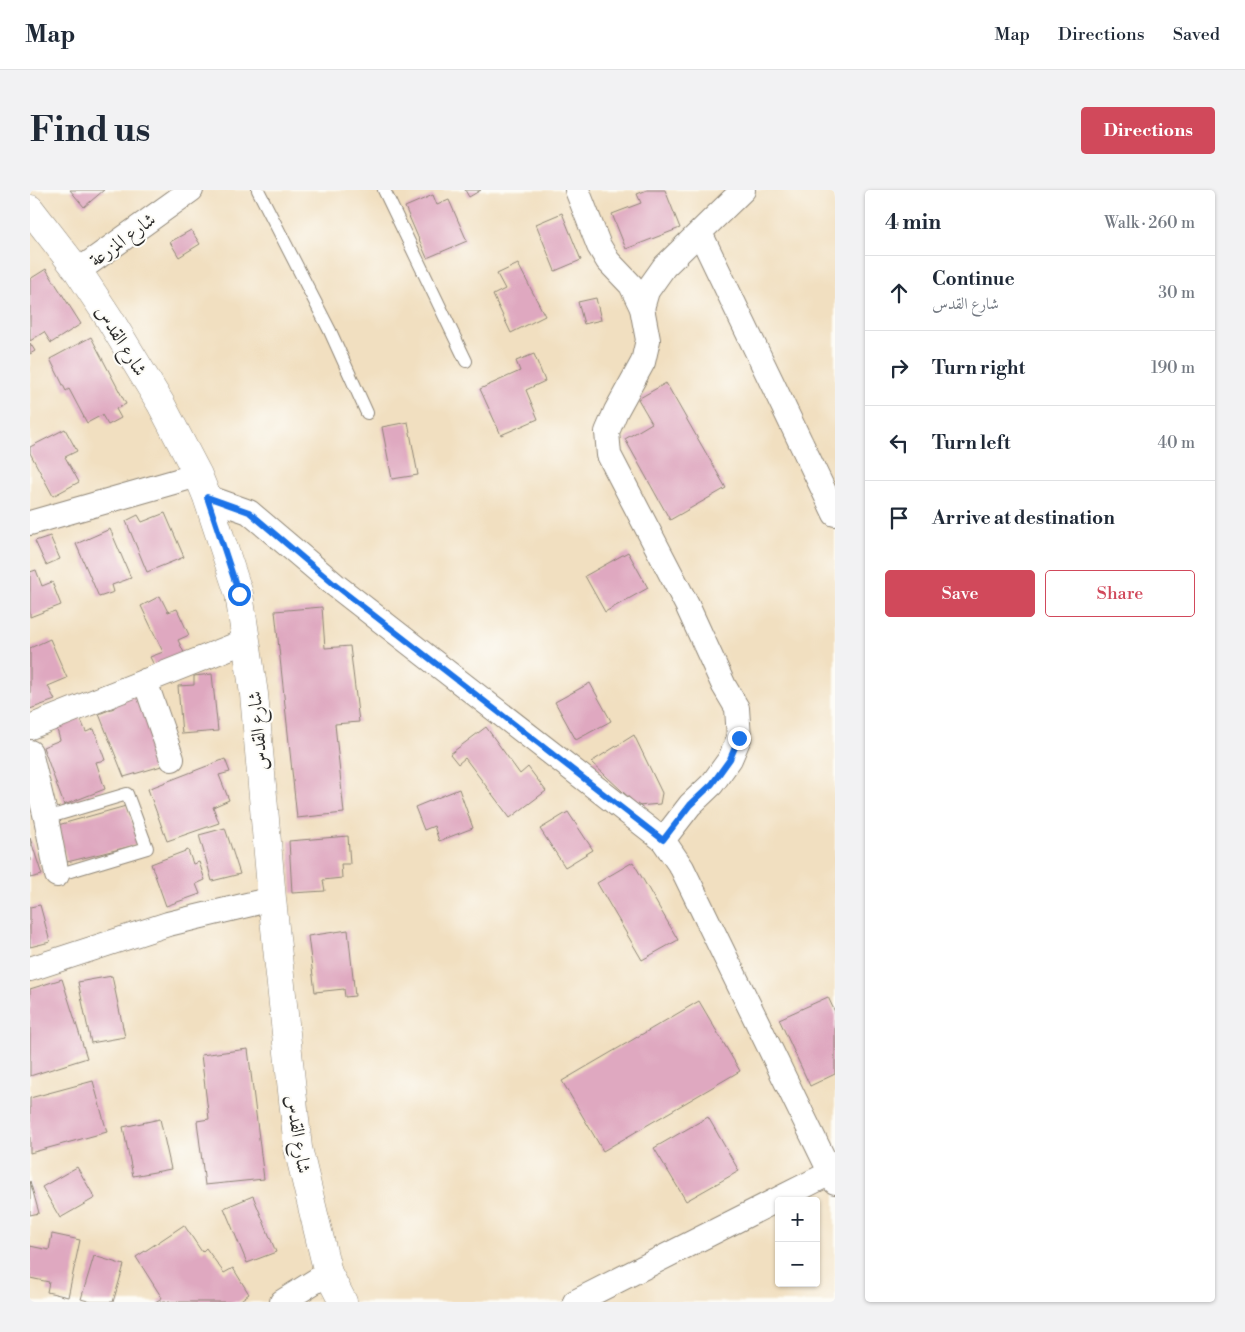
<!DOCTYPE html>
<html lang="en">
<head>
<meta charset="utf-8">
<style>
	:root { --surface:#fff; --page:#f2f2f3; --text:#1f2937; --muted:#747a83; --line:#e0e1e3; --accent:#d1495b }
	body { margin:0; font-family:"Libre Bodoni",Amiri,serif; background:var(--page); color:var(--text) }
	.controls { position:absolute; right:15px; bottom:15px; display:grid; overflow:hidden; border-radius:5px; box-shadow:0 1px 4px #0004 }
	.controls button { width:45px; height:45px; display:grid; place-items:center; padding:0; border:0; border-bottom:1px solid var(--line); background:var(--surface); color:var(--text); font:25px sans-serif }
	.stop { position:absolute; width:15px; height:15px; margin:-11px; border:4px solid #1a73e8; border-radius:50%; background:#fff }
	.stop.end { background:#1a73e8; border-color:#fff; box-shadow:0 1px 5px #0008 }
	.list { margin:0; padding:0; list-style:none }
	h2 { display:flex; justify-content:space-between; align-items:center; height:65px; margin:0; padding:0 20px; font-size:21px }
	h2 small { font-size:16px; font-weight:400; color:var(--muted) }
	.list li { display:grid; grid-template-columns:32px 1fr auto; gap:15px; align-items:center; box-sizing:border-box; height:75px; padding:0 20px; border-top:1px solid var(--line) }
	.list b { display:block; font-size:19px; white-space:nowrap }
	.list p { margin:0; font-size:16px; white-space:nowrap; color:var(--muted) }
	.list em { font-size:16px; font-style:normal; color:var(--muted) }
	.actions { display:flex; gap:10px; padding:15px 20px }
	.actions a { flex:1; padding:11px 0; border:1px solid var(--accent); border-radius:5px; text-align:center; font-size:18px; color:var(--accent) }
	.actions .main { background:var(--accent); color:#fff }
	.icon { flex:none; width:28px; height:28px; fill:none; stroke:currentColor; stroke-width:2; stroke-linecap:round; stroke-linejoin:round }
	.map { position:relative; flex:none; width:805px; height:1112px; overflow:hidden; border-radius:5px }
	header { display:flex; align-items:center; gap:30px; box-sizing:border-box; height:70px; padding:0 25px; background:var(--surface); border-bottom:1px solid var(--line) }
	header strong { font-size:24px }
	nav { display:flex; gap:28px; margin-inline-start:auto; font-size:18px }
	.intro { display:flex; align-items:center; justify-content:space-between; box-sizing:border-box; height:120px; padding:0 30px }
	h1 { margin:0; font-size:35px }
	.button { padding:12px 22px; border-radius:5px; background:var(--accent); color:#fff; font-size:18px; font-weight:700 }
	main { display:flex; gap:30px; padding:0 30px }
	aside { flex:1; background:var(--surface); border-radius:5px; box-shadow:0 1px 4px #0004 }
	.map>svg:first-child { display:block }
</style>
</head>
<body>
<header>
<strong>Map</strong>
<nav><a>Map</a><a>Directions</a><a>Saved</a></nav>
</header>
<div class="intro"><h1>Find us</h1><a class="button">Directions</a></div>
<main>
<div class="map">
<svg width="805" height="1112" viewBox="0 0 805 1112">
	<rect width="100%" height="100%" fill="#fdfcf7"/>
	<filter id="ink" filterUnits="userSpaceOnUse"><feTurbulence type="fractalNoise" baseFrequency=".02" numOctaves="2"/><feDisplacementMap in="SourceGraphic" scale="10" xChannelSelector="R" yChannelSelector="G"/><feConvolveMatrix kernelMatrix="1 2 1 2 8 2 1 2 1" color-interpolation-filters="sRGB"/></filter>
	<filter id="wash" filterUnits="userSpaceOnUse"><feTurbulence type="fractalNoise" baseFrequency=".0096" numOctaves="4" result="noise"/><feDisplacementMap in="SourceGraphic" scale="20" xChannelSelector="R" yChannelSelector="G"/><feGaussianBlur stdDeviation="1.12" result="paint"/><feColorMatrix in="noise" values="0 0 0 0 0 0 0 0 0 0 0 0 0 0 0 0 0 1.4 0 .05"/><feComposite in="paint" operator="in"/></filter>
	<g filter="url(#wash)">
		<rect width="100%" height="100%" fill="#f1dfc0"/>
		<g id="blocks">
			<g fill="#dfa8c0">
				<polygon points="40,0 74,0 54,17"/>
				<polygon points="435,0 451,0 439,7"/>
				<polygon points="617,0 635,0 650,38 596,59 582,24 611,13 607,4"/>
				<polygon points="403,5 407,15 419,10 437,51 397,68 375,17"/>
				<polygon points="532,23 551,70 525,81 506,34"/>
				<polygon points="161,40 170,54 149,67 140,52"/>
				<polygon points="488,74 515,126 481,143 463,105 475,99 467,84"/>
				<polygon points="16,79 51,134 21,153 14,142 0,151 0,89"/>
				<polygon points="566,108 571,130 554,134 548,112"/>
				<polygon points="61,147 96,214 86,219 91,228 78,235 72,225 57,233 39,199 36,201 20,169"/>
				<polygon points="0,153 5,161 0,164"/>
				<polygon points="504,164 515,191 496,200 508,229 471,245 450,199 490,181 486,171"/>
				<polygon points="636,193 696,298 640,330 595,249 622,233 608,209"/>
				<polygon points="378,232 388,285 362,289 352,237"/>
				<polygon points="35,239 47,261 35,267 49,292 23,306 0,263 0,257"/>
				<polygon points="135,323 154,367 117,382 96,331 108,325 112,332"/>
				<polygon points="80,339 101,388 82,395 84,402 69,407 46,354"/>
				<polygon points="20,346 30,369 16,375 5,351"/>
				<polygon points="598,362 618,398 575,422 555,386"/>
				<polygon points="6,380 12,396 22,392 31,415 0,427 0,382"/>
				<polygon points="130,406 138,422 147,419 159,445 148,450 156,467 127,481 120,467 133,462 111,416"/>
				<polygon points="292,417 295,458 320,456 329,532 305,534 314,623 267,628 245,421"/>
				<polygon points="20,449 37,488 18,496 25,510 0,519 0,458"/>
				<polygon points="182,484 188,541 152,544 148,496 164,495 164,486"/>
				<polygon points="560,493 581,531 546,550 525,512"/>
				<polygon points="102,506 111,509 135,575 94,587 69,524 84,518 85,512"/>
				<polygon points="50,528 56,542 64,539 75,570 66,572 75,599 34,615 13,557 30,550 26,536"/>
				<polygon points="456,537 490,584 498,577 516,601 480,628 435,568 428,574 420,564"/>
				<polygon points="604,545 632,603 630,614 608,616 561,572"/>
				<polygon points="195,569 200,582 189,585 199,610 183,617 189,633 137,651 118,599"/>
				<polygon points="429,599 443,638 409,651 404,636 394,640 385,617"/>
				<polygon points="96,616 110,654 37,672 28,635"/>
				<polygon points="538,622 563,660 535,677 510,639"/>
				<polygon points="195,638 210,684 182,691 169,645"/>
				<polygon points="318,646 320,674 311,674 312,688 293,690 295,701 262,703 259,651"/>
				<polygon points="0,648 12,685 0,688"/>
				<polygon points="158,660 163,674 169,672 175,690 166,694 170,704 136,716 121,674"/>
				<polygon points="603,672 648,750 612,770 567,693"/>
				<polygon points="10,715 20,752 0,757 0,717"/>
				<polygon points="318,740 325,806 315,807 314,799 285,802 278,746"/>
				<polygon points="82,786 95,847 61,853 48,792"/>
				<polygon points="32,789 57,868 0,886 0,799"/>
				<polygon points="798,807 805,822 805,884 780,896 749,829"/>
				<polygon points="669,811 710,881 573,961 532,891"/>
				<polygon points="218,859 234,989 175,995 167,931 179,929 171,865"/>
				<polygon points="63,891 77,942 0,963 0,908"/>
				<polygon points="678,927 709,981 656,1011 624,958"/>
				<polygon points="130,929 141,979 103,986 93,937"/>
				<polygon points="47,977 65,1008 30,1028 12,997"/>
				<polygon points="0,991 9,1023 0,1025"/>
				<polygon points="223,1006 246,1062 217,1073 194,1018"/>
				<polygon points="154,1035 172,1062 176,1058 194,1083 203,1078 219,1104 208,1112 125,1112 132,1108 106,1067"/>
				<polygon points="22,1044 50,1050 38,1107 17,1102 19,1092 0,1088 0,1056 19,1060"/>
				<polygon points="64,1066 94,1075 83,1112 61,1112 51,1109"/>
			</g>
		</g>
	</g>
	<g filter="url(#ink)">
		<use href="#blocks" fill-opacity="0" stroke="#8e8576" stroke-width="1"/>
		<g fill="none" stroke-linecap="round" stroke-linejoin="round">
			<defs>
				<g id="service">
					<polyline points="228,0 300,141 337,223"/>
					<polyline points="354,0 436,171"/>
					<polyline points="16,628 97,604 117,658 27,685"/>
				</g>
				<g id="minor">
					<polyline points="547,0 569,56 578,71 601,95 612,118 618,150 613,172 586,221 577,242 579,265 657,415 694,496 707,518 709,548 700,569 682,594 660,615 633,650"/>
					<polyline points="670,43 805,324"/>
					<polyline points="48,81 161,0"/>
					<polyline points="612,118 617,101 634,77 713,0"/>
					<polyline points="177,307 219,322 305,395 633,650 652,678 805,992"/>
					<polyline points="0,333 168,285"/>
					<polyline points="115,491 142,569"/>
					<polyline points="0,537 216,451"/>
					<polyline points="0,562 16,628 27,685"/>
					<polyline points="0,779 138,734 242,709"/>
					<polyline points="252,1112 298,1083"/>
					<polyline points="545,1112 800,983"/>
				</g>
				<polyline id="secondary" points="0,19 48,81 79,128 131,214 168,285 177,307 209,404 224,504 242,709 268,958 298,1083 313,1112"/>
			</defs>
			<use href="#service" stroke="#8e8576" stroke-width="14"/>
			<use href="#minor" stroke="#8e8576" stroke-width="26"/>
			<use href="#secondary" stroke="#8e8576" stroke-width="29"/>
			<use href="#service" stroke="#fff" stroke-width="12"/>
			<use href="#minor" stroke="#fff" stroke-width="24"/>
			<use href="#secondary" stroke="#fff" stroke-width="28"/>
		</g>
	</g>
	<g fill="none" stroke-linecap="round" stroke-linejoin="round" filter="url(#ink)">
		<polyline stroke="#1a73e8" stroke-width="6" points="209,404 177,307 219,322 305,395 633,650 660,615 682,594 700,569 709,548"/>
	</g>
	<g text-anchor="middle" stroke-width="4" stroke-linejoin="round" paint-order="stroke">
		<g font-size="19" fill="#2b2b2b" stroke="#fdfcf7">
			<text transform="translate(92 49) rotate(-36)" y="7">شارع المزرعة</text>
			<text transform="translate(92 150) rotate(58)" y="7">شارع القدس</text>
			<text transform="translate(227 541) rotate(-95)" y="7">شارع القدس</text>
			<text transform="translate(269 944) rotate(81)" y="7">شارع القدس</text>
		</g>
	</g>
</svg>
<div class="controls">
<button>+</button>
<button>−</button>
</div>
<div class="stop" style="left:209px;top:404px"></div>
<div class="stop end" style="left:709px;top:548px"></div>
</div>
<aside>
<h2>4 min<small>Walk · 260 m</small></h2>
<ul class="list">
<li><svg class="icon" aria-label="ahead" viewBox="0 0 24 24"><path d="M12 20V5M6 11l6-6 6 6"/></svg><div><b>Continue</b><p>شارع القدس</p></div><em>30 m</em></li>
<li><svg class="icon" aria-label="right" viewBox="0 0 24 24"><path d="M7 20v-9h11M14 6l5 5-5 5"/></svg><div><b>Turn right</b></div><em>190 m</em></li>
<li><svg class="icon" aria-label="left" viewBox="0 0 24 24"><path d="M17 20v-9H6M10 6l-5 5 5 5"/></svg><div><b>Turn left</b></div><em>40 m</em></li>
<li><svg class="icon" aria-label="arrive" viewBox="0 0 24 24"><path d="M6 21V4h12l-3 4 3 4H6"/></svg><div><b>Arrive at destination</b></div></li>
</ul>
<div class="actions"><a class="main">Save</a><a>Share</a></div>
</aside>
</main>
</body>
</html>
